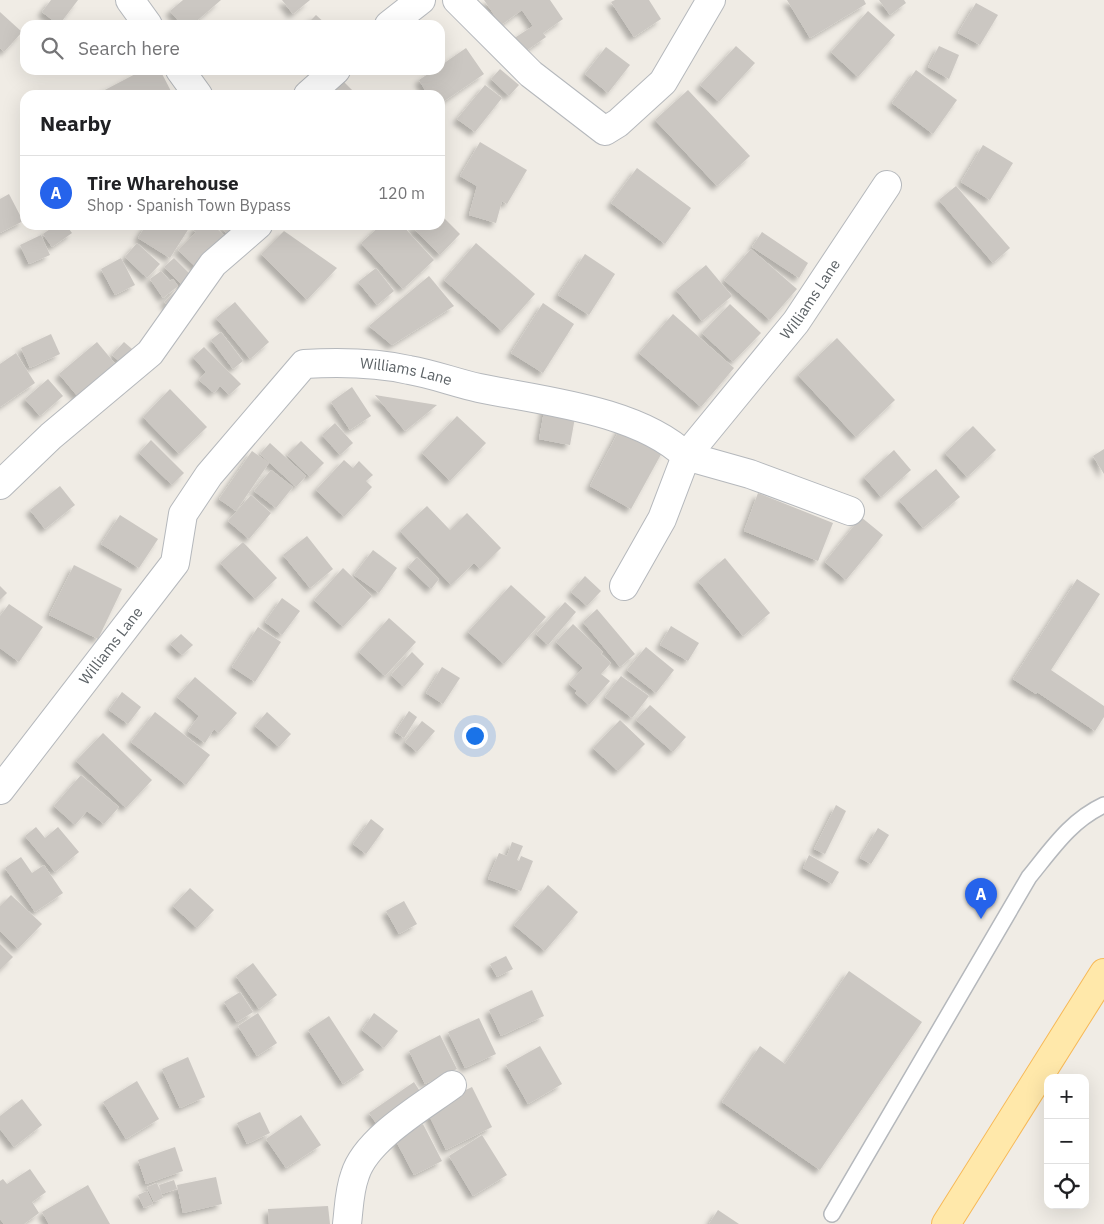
<!DOCTYPE html>
<html lang="en">
<head>
<meta charset="utf-8">
<style>
	:root { --surface:#fff; --page:#f2f2f2; --text:#202124; --muted:#757577; --line:#e0e0e0; --accent:#2563eb }
	body { margin:0; font-family:"IBM Plex Sans",sans-serif; background:var(--page); color:var(--text) }
	.controls { position:absolute; right:15px; bottom:15px; display:grid; overflow:hidden; border-radius:10px; box-shadow:0 5px 20px #0002 }
	.controls button { width:45px; height:45px; display:grid; place-items:center; padding:0; border:0; border-bottom:1px solid var(--line); background:var(--surface); color:var(--text); font:25px sans-serif }
	.you { position:absolute; left:474px; top:735px; width:18px; height:18px; margin:-12px; border:4px solid #fff; border-radius:50%; background:#1a73e8; box-shadow:0 0 0 8px #1a73e833 }
	.badge { display:grid; place-items:center; width:32px; height:32px; border-radius:50%; background:var(--accent); color:#fff; font-size:16px; font-weight:700 }
	.pin { position:absolute; translate:-50% -41px; filter:drop-shadow(0 1px 2px #0008) }
	.pin::after { content:''; position:absolute; top:26px; width:18px; height:15px; background:inherit; clip-path:polygon(0 0,100% 0,50% 100%) }
	.list { margin:0; padding:0; list-style:none }
	h2 { display:flex; justify-content:space-between; align-items:center; height:65px; margin:0; padding:0 20px; font-size:21px }
	h2 small { font-size:16px; font-weight:400; color:var(--muted) }
	.list li { display:grid; grid-template-columns:32px 1fr auto; gap:15px; align-items:center; box-sizing:border-box; height:75px; padding:0 20px; border-top:1px solid var(--line) }
	.list b { display:block; font-size:19px; white-space:nowrap }
	.list p { margin:0; font-size:16px; white-space:nowrap; color:var(--muted) }
	.list em { font-size:16px; font-style:normal; color:var(--muted) }
	.icon { flex:none; width:28px; height:28px; fill:none; stroke:currentColor; stroke-width:2; stroke-linecap:round; stroke-linejoin:round }
	.map { position:relative; flex:none; width:1104px; height:1224px; overflow:hidden }
	.search { position:absolute; background:var(--surface); box-shadow:0 5px 20px #0002; left:20px; top:20px; width:425px; height:55px; display:flex; align-items:center; gap:12px; box-sizing:border-box; padding:0 18px; border-radius:15px; color:var(--muted); font-size:19px }
	.panel { position:absolute; background:var(--surface); box-shadow:0 5px 20px #0002; left:20px; top:90px; width:425px; height:140px; border-radius:15px }
	.map>svg:first-child { display:block }
</style>
</head>
<body>
<div class="map">
<svg width="1104" height="1224" viewBox="0 0 1104 1224">
	<defs>
		<filter id="shadow"><feDropShadow dx="-4.5" dy="4.5" stdDeviation="2.5" flood-color="#0004"/></filter>
	</defs>
	<rect width="100%" height="100%" fill="#f0ece5"/>
	<g fill="#cbc7c2" filter="url(#shadow)">
		<polygon points="51,0 78,0 59,25 42,12"/>
		<polygon points="183,0 221,0 192,25 182,25 170,11"/>
		<polygon points="282,0 310,0 293,14"/>
		<polygon points="484,0 550,0 563,19 543,33 546,37 523,53 513,39 533,26 522,10 501,25"/>
		<polygon points="615,0 649,0 661,19 634,37 611,2"/>
		<polygon points="787,0 864,0 866,4 810,38"/>
		<polygon points="879,0 904,0 906,3 890,15"/>
		<polygon points="976,3 998,15 980,45 958,33"/>
		<polygon points="868,11 895,35 858,77 831,52"/>
		<polygon points="0,12 22,32 4,52 0,48"/>
		<polygon points="316,15 327,25 306,25"/>
		<polygon points="736,46 755,63 719,102 700,85"/>
		<polygon points="939,46 959,55 949,79 928,67"/>
		<polygon points="606,47 630,65 608,93 585,74"/>
		<polygon points="466,48 484,74 440,104 440,95 428,95 419,80 434,70 440,70 440,66"/>
		<polygon points="500,69 519,85 509,96 491,79"/>
		<polygon points="143,70 160,70 173,95 105,95 103,91"/>
		<polygon points="916,70 957,100 933,134 892,103"/>
		<polygon points="344,82 357,95 331,95"/>
		<polygon points="485,85 502,98 475,132 457,119"/>
		<polygon points="688,90 750,156 717,186 655,120"/>
		<polygon points="480,142 527,170 507,204 502,201 496,223 469,215 477,186 460,176"/>
		<polygon points="983,145 1013,163 990,200 961,182"/>
		<polygon points="637,168 691,208 665,244 611,203"/>
		<polygon points="956,186 1010,248 993,263 939,200"/>
		<polygon points="9,194 23,221 0,233 0,199"/>
		<polygon points="440,214 460,234 440,255 410,225 440,225"/>
		<polygon points="56,225 66,225 72,233 52,247 43,234"/>
		<polygon points="146,225 191,225 170,258 138,238"/>
		<polygon points="198,225 213,225 233,244 199,270 178,250 196,232 193,230"/>
		<polygon points="220,225 247,225 230,238"/>
		<polygon points="381,225 402,225 434,260 403,289 361,243"/>
		<polygon points="284,231 337,268 307,300 261,254"/>
		<polygon points="762,232 808,263 799,278 752,247"/>
		<polygon points="41,235 50,255 29,264 20,245"/>
		<polygon points="137,243 160,264 147,278 125,257"/>
		<polygon points="476,243 535,294 502,331 444,280"/>
		<polygon points="751,249 797,289 770,320 724,280"/>
		<polygon points="585,254 615,274 589,315 558,295"/>
		<polygon points="121,258 135,285 115,295 101,269"/>
		<polygon points="174,258 193,277 184,287 164,267"/>
		<polygon points="706,265 732,296 702,321 676,290"/>
		<polygon points="376,268 394,291 377,305 358,282"/>
		<polygon points="161,271 170,281 173,279 178,286 163,298 150,279"/>
		<polygon points="429,276 454,306 392,345 369,326"/>
		<polygon points="181,286 170,308 164,302"/>
		<polygon points="235,302 269,342 250,359 216,318"/>
		<polygon points="543,303 574,324 543,373 511,353"/>
		<polygon points="730,304 761,333 733,362 702,333"/>
		<polygon points="673,314 734,368 701,407 639,353"/>
		<polygon points="221,332 243,361 233,369 211,340"/>
		<polygon points="51,334 60,354 30,368 21,348"/>
		<polygon points="837,338 895,400 856,437 798,375"/>
		<polygon points="97,342 117,366 79,398 59,374"/>
		<polygon points="124,342 139,355 127,368 112,355"/>
		<polygon points="204,347 241,384 229,395 220,386 214,393 199,380 206,372 193,357"/>
		<polygon points="16,353 35,383 0,407 0,364"/>
		<polygon points="48,379 63,396 40,416 25,399"/>
		<polygon points="352,387 371,416 350,430 331,402"/>
		<polygon points="170,389 207,427 179,454 143,417"/>
		<polygon points="375,395 437,405 405,431"/>
		<polygon points="545,406 576,412 570,445 539,439"/>
		<polygon points="457,416 486,443 450,481 422,453"/>
		<polygon points="335,423 353,443 340,455 322,435"/>
		<polygon points="622,425 664,449 631,509 590,486"/>
		<polygon points="973,426 996,450 967,477 945,453"/>
		<polygon points="151,440 184,473 172,485 139,453"/>
		<polygon points="301,441 324,463 310,477 287,455"/>
		<polygon points="270,443 306,476 296,487 260,454"/>
		<polygon points="1104,449 1104,474 1093,456"/>
		<polygon points="894,450 911,470 881,497 864,477"/>
		<polygon points="252,451 269,463 236,511 219,499"/>
		<polygon points="344,460 353,468 359,461 373,475 366,481 372,487 344,517 316,490"/>
		<polygon points="936,469 960,497 923,528 899,500"/>
		<polygon points="271,470 293,487 276,508 254,491"/>
		<polygon points="60,486 75,505 45,529 30,510"/>
		<polygon points="758,493 833,523 818,561 744,531"/>
		<polygon points="251,495 271,513 249,539 228,521"/>
		<polygon points="427,506 450,530 467,513 501,548 480,569 474,563 451,585 400,531"/>
		<polygon points="120,515 158,539 139,568 101,544"/>
		<polygon points="861,517 883,535 846,580 825,562"/>
		<polygon points="307,536 333,569 310,588 283,555"/>
		<polygon points="243,542 277,578 255,599 220,563"/>
		<polygon points="373,550 397,568 379,593 354,575"/>
		<polygon points="417,557 439,579 431,589 408,567"/>
		<polygon points="725,558 770,613 743,636 698,581"/>
		<polygon points="74,565 122,589 98,639 49,615"/>
		<polygon points="343,568 372,596 343,627 314,600"/>
		<polygon points="585,576 601,591 587,606 571,592"/>
		<polygon points="1077,579 1100,594 1051,670 1104,706 1104,717 1095,731 1037,692 1036,694 1013,679"/>
		<polygon points="511,585 546,617 504,664 468,632"/>
		<polygon points="0,586 7,593 0,600"/>
		<polygon points="282,598 300,611 282,635 265,622"/>
		<polygon points="565,602 576,612 548,645 536,634"/>
		<polygon points="9,604 43,627 19,662 0,648 0,616"/>
		<polygon points="597,609 635,654 620,667 583,622"/>
		<polygon points="389,618 416,642 385,676 359,652"/>
		<polygon points="573,624 603,652 601,654 611,663 601,674 610,681 589,705 575,693 577,691 569,684 583,668 556,642"/>
		<polygon points="671,626 699,643 688,661 660,645"/>
		<polygon points="258,627 281,642 255,682 232,667"/>
		<polygon points="181,634 193,645 182,655 170,644"/>
		<polygon points="646,647 674,670 656,693 627,670"/>
		<polygon points="412,652 424,664 404,687 391,675"/>
		<polygon points="442,667 460,678 443,704 426,693"/>
		<polygon points="621,676 649,696 632,718 605,697"/>
		<polygon points="195,677 237,713 219,733 214,729 205,743 188,731 199,716 177,697"/>
		<polygon points="122,692 141,707 128,724 109,710"/>
		<polygon points="650,705 686,737 673,752 636,720"/>
		<polygon points="409,711 417,717 404,738 395,732"/>
		<polygon points="155,712 210,755 186,785 131,742"/>
		<polygon points="267,712 291,734 279,747 255,726"/>
		<polygon points="620,720 645,744 618,771 593,748"/>
		<polygon points="422,721 435,731 417,752 405,742"/>
		<polygon points="103,733 152,780 126,808 76,761"/>
		<polygon points="81,775 119,807 104,824 87,811 75,825 54,806"/>
		<polygon points="836,805 846,811 825,854 814,849"/>
		<polygon points="371,819 384,829 366,854 353,844"/>
		<polygon points="36,827 45,838 58,827 79,852 55,872 25,836"/>
		<polygon points="878,828 889,835 871,864 860,858"/>
		<polygon points="512,842 523,846 517,860 519,861 521,856 533,861 521,891 488,879 499,853 507,856"/>
		<polygon points="809,855 839,872 832,884 803,868"/>
		<polygon points="21,857 32,873 44,865 63,893 35,912 5,868"/>
		<polygon points="548,885 578,912 545,951 514,925"/>
		<polygon points="190,888 214,910 197,928 173,906"/>
		<polygon points="11,895 42,924 18,949 0,931 0,906"/>
		<polygon points="404,901 417,924 399,934 386,911"/>
		<polygon points="0,944 13,957 0,970"/>
		<polygon points="506,956 513,969 497,977 490,964"/>
		<polygon points="253,963 277,995 259,1009 236,976"/>
		<polygon points="849,971 922,1022 820,1170 722,1102 760,1046 785,1064"/>
		<polygon points="532,990 544,1016 501,1036 489,1010"/>
		<polygon points="240,992 253,1012 237,1022 224,1002"/>
		<polygon points="258,1013 277,1043 257,1056 238,1026"/>
		<polygon points="374,1013 398,1031 384,1048 362,1030"/>
		<polygon points="329,1016 364,1070 343,1084 308,1030"/>
		<polygon points="479,1018 496,1054 465,1068 448,1032"/>
		<polygon points="440,1035 457,1069 425,1084 409,1051"/>
		<polygon points="540,1046 562,1084 528,1104 506,1065"/>
		<polygon points="188,1057 205,1097 180,1108 162,1069"/>
		<polygon points="137,1081 159,1119 126,1139 103,1102"/>
		<polygon points="414,1082 423,1096 378,1126 369,1113"/>
		<polygon points="472,1087 492,1127 446,1150 426,1109"/>
		<polygon points="22,1099 42,1125 14,1147 0,1129 0,1116"/>
		<polygon points="260,1112 270,1133 247,1144 237,1123"/>
		<polygon points="301,1115 321,1145 286,1168 266,1139"/>
		<polygon points="423,1124 442,1161 414,1175 395,1139"/>
		<polygon points="482,1135 507,1175 473,1196 449,1156"/>
		<polygon points="175,1147 183,1171 146,1184 138,1160"/>
		<polygon points="30,1169 46,1192 32,1202 39,1213 24,1224 4,1224 0,1219 0,1181 3,1179 7,1184"/>
		<polygon points="216,1177 222,1204 183,1213 177,1185"/>
		<polygon points="174,1180 177,1189 162,1194 159,1185"/>
		<polygon points="157,1183 163,1198 154,1202 147,1187"/>
		<polygon points="88,1185 110,1224 49,1224 42,1212"/>
		<polygon points="147,1191 153,1204 144,1208 138,1195"/>
		<polygon points="328,1206 330,1224 269,1224 268,1209"/>
		<polygon points="718,1210 739,1224 709,1224"/>
	</g>
	<g fill="none" stroke-linecap="round" stroke-linejoin="round">
		<defs>
			<path id="service" d="M832,1214L1029,877C1052,849 1070,821 1104,805"/>
			<g id="minor">
				<polyline points="130,0 148,25"/>
				<polyline points="457,0 531,74 605,131 618,123 663,82 711,0"/>
				<polyline points="389,25 421,0"/>
				<polyline points="180,70 198,95"/>
				<polyline points="308,95 336,70"/>
				<polyline points="0,485 51,436 150,353 213,264 258,225"/>
				<polyline points="624,586 662,519 686,456 750,474 850,511"/>
				<path id="s1" d="M0,790L175,563L183,514L209,475L304,364C339,362 374,362 409,370C433,374 456,383 479,388C542,401 638,410 686,456L796,322L887,185"/>
				<path d="M347,1224C349,1208 349,1191 355,1175C366,1139 422,1107 452,1085"/>
			</g>
			<polyline id="primary" points="946,1224 1104,973"/>
		</defs>
		<use href="#service" stroke="#b5b8bc" stroke-width="18"/>
		<use href="#minor" stroke="#b5b8bc" stroke-width="30"/>
		<use href="#primary" stroke="#f7b957" stroke-width="30"/>
		<use href="#service" stroke="#fff" stroke-width="15"/>
		<use href="#minor" stroke="#fff" stroke-width="28"/>
		<use href="#primary" stroke="#ffe8aa" stroke-width="28"/>
	</g>
	<g text-anchor="middle" stroke-width="4" stroke-linejoin="round" paint-order="stroke">
		<g font-size="15" fill="#5c6266" stroke="#fff">
			<text dy="5" stroke="none"><textPath href="#s1" startOffset="1128">Williams Lane</textPath></text>
			<text dy="5" stroke="none"><textPath href="#s1" startOffset="632">Williams Lane</textPath></text>
			<text dy="5" stroke="none"><textPath href="#s1" startOffset="182">Williams Lane</textPath></text>
		</g>
	</g>
</svg>
<div class="controls">
<button>+</button>
<button>−</button>
<button><svg class="icon" aria-label="locate" viewBox="0 0 24 24"><circle cx="12" cy="12" r="6"/><path d="M12 2v4M12 18v4M2 12h4M18 12h4"/></svg></button>
</div>
<div class="you"></div>
<div class="pin badge" style="left:981px;top:919px">A</div>
<div class="search"><svg class="icon" aria-label="search" viewBox="0 0 24 24"><circle cx="10" cy="10" r="6"/><path d="M15 15l6 6"/></svg>Search here</div>
<section class="panel">
<h2>Nearby<small></small></h2>
<ul class="list">
<li><span class="badge">A</span><div><b>Tire Wharehouse</b><p>Shop · Spanish Town Bypass</p></div><em>120 m</em></li>
</ul>
</section>
</div>
</body>
</html>
